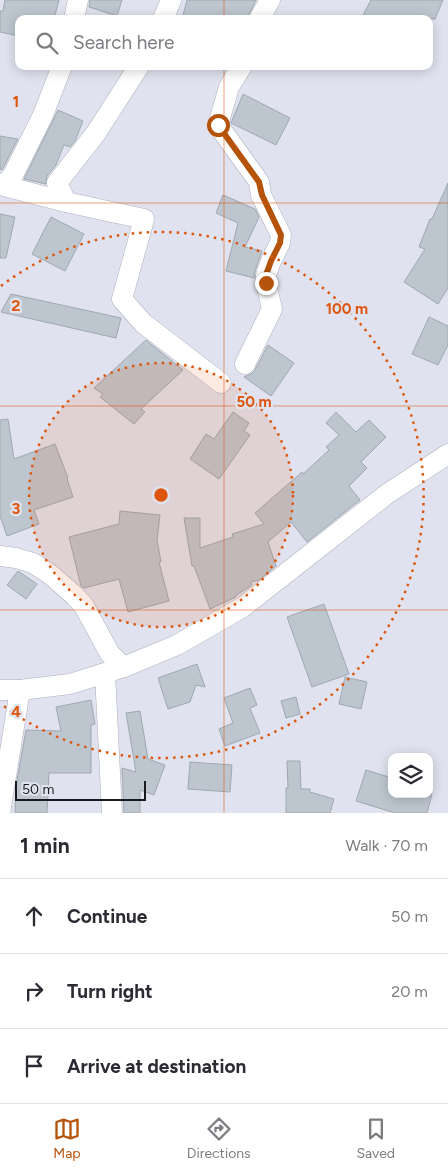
<!DOCTYPE html>
<html lang="en">
<head>
<meta charset="utf-8">
<style>
	:root { --surface:#fff; --page:#f2f2f3; --text:#2b2b33; --muted:#7c7c81; --line:#e1e1e2; --accent:#b45309 }
	body { margin:0; font-family:Figtree,sans-serif; background:var(--page); color:var(--text) }
	.controls { position:absolute; right:15px; bottom:15px; display:grid; overflow:hidden; border-radius:10px; box-shadow:0 2px 12px #0003 }
	.controls button { width:45px; height:45px; display:grid; place-items:center; padding:0; border:0; border-bottom:1px solid var(--line); background:var(--surface); color:var(--text); font:25px sans-serif }
	.scale { position:absolute; left:15px; bottom:12px; width:131px; box-sizing:border-box; padding-left:5px; border:2px solid #191a1f; border-top:0; font-size:14px; line-height:18px; white-space:nowrap; color:#191a1f; -webkit-text-stroke:4px #e0e3ef; paint-order:stroke }
	.stop { position:absolute; width:15px; height:15px; margin:-11px; border:4px solid #b45309; border-radius:50%; background:#fff }
	.stop.end { background:#b45309; border-color:#fff; box-shadow:0 1px 5px #0008 }
	.list { margin:0; padding:0; list-style:none }
	h2 { display:flex; justify-content:space-between; align-items:center; height:65px; margin:0; padding:0 20px; font-size:21px }
	h2 small { font-size:16px; font-weight:400; color:var(--muted) }
	.list li { display:grid; grid-template-columns:32px 1fr auto; gap:15px; align-items:center; box-sizing:border-box; height:75px; padding:0 20px; border-top:1px solid var(--line) }
	.list b { display:block; font-size:19px; white-space:nowrap }
	.list em { font-size:16px; font-style:normal; color:var(--muted) }
	.icon { flex:none; width:28px; height:28px; fill:none; stroke:currentColor; stroke-width:2; stroke-linecap:round; stroke-linejoin:round }
	.map { position:relative; flex:none; width:448px; height:813px; overflow:hidden }
	.search { position:absolute; background:var(--surface); box-shadow:0 2px 12px #0003; left:15px; right:15px; top:15px; height:55px; display:flex; align-items:center; gap:12px; box-sizing:border-box; padding:0 18px; border-radius:10px; color:var(--muted); font-size:19px }
	.sheet { height:290px; background:var(--surface) }
	nav { display:flex; justify-content:space-around; align-items:center; box-sizing:border-box; height:70px; border-top:1px solid var(--line); background:var(--surface); font-size:14px; color:var(--muted) }
	nav a { display:grid; justify-items:center; gap:2px }
	nav .on { color:var(--accent) }
	.map>svg:first-child { display:block }
</style>
</head>
<body>
<div class="map">
<svg width="448" height="813" viewBox="0 0 448 813">
	<rect width="100%" height="100%" fill="#e0e3ef"/>
	<g fill="#bdc6cf" stroke="#9fa8b1">
		<polygon points="5,0 59,0 54,19 19,19 19,36 0,32 0,11 3,11"/>
		<polygon points="90,0 122,0 117,16 89,7"/>
		<polygon points="187,0 256,0 247,19 182,19"/>
		<polygon points="371,0 443,0 435,19 361,19"/>
		<polygon points="243,94 290,118 276,145 231,123"/>
		<polygon points="58,110 83,121 75,141 70,147 64,145 56,165 47,176 46,184 24,179"/>
		<polygon points="0,136 18,139 2,170 0,169"/>
		<polygon points="448,183 448,288 438,304 404,282 425,249 419,247 430,219 432,219"/>
		<polygon points="223,195 255,209 259,217 245,247 262,251 255,271 254,278 226,271 238,223 216,213"/>
		<polygon points="0,214 15,217 6,258 0,258"/>
		<polygon points="51,217 84,234 65,271 32,254"/>
		<polygon points="11,294 121,318 116,338 1,312"/>
		<polygon points="429,317 448,326 448,345 438,365 412,354"/>
		<polygon points="146,340 183,370 141,409 145,412 134,424 100,397 103,394 94,388"/>
		<polygon points="268,345 294,363 271,396 244,377 251,374 255,370"/>
		<polygon points="233,412 249,423 244,431 250,435 219,479 190,459 206,434 214,439"/>
		<polygon points="336,412 356,432 369,420 386,437 361,462 367,468 349,486 360,500 307,542 291,522 268,542 276,566 259,580 251,582 252,585 235,596 236,597 210,609 194,566 192,566 184,518 200,518 200,548 233,537 232,534 264,524 255,513 302,472 303,474 329,450 326,447 339,435 326,423"/>
		<polygon points="8,419 14,459 55,444 68,478 67,479 73,497 34,510 39,524 7,536 0,516 0,420"/>
		<polygon points="120,511 160,515 157,540 161,562 159,562 169,601 128,612 119,579 84,588 81,586 69,537 119,524"/>
		<polygon points="18,571 37,584 26,599 7,585"/>
		<polygon points="324,604 349,674 312,687 287,617"/>
		<polygon points="197,664 205,687 196,685 190,702 168,709 158,678"/>
		<polygon points="345,677 367,682 361,709 339,704"/>
		<polygon points="250,688 257,705 250,708 260,733 225,746 219,729 233,723 224,698"/>
		<polygon points="296,697 300,714 286,718 281,701"/>
		<polygon points="91,700 95,724 91,725 91,773 49,773 47,813 15,813 16,786 26,730 61,731 56,707"/>
		<polygon points="140,711 148,759 165,765 154,795 140,790 140,813 124,813 122,768 136,772 126,713"/>
		<polygon points="287,761 300,761 301,789 310,789 310,792 334,799 330,813 286,813 286,788 288,788"/>
		<polygon points="190,762 232,765 230,792 188,789"/>
		<polygon points="366,770 392,778 392,794 432,794 427,813 395,813 356,801"/>
	</g>
	<g fill="none" stroke-linecap="round" stroke-linejoin="round">
		<defs>
			<g id="minor">
				<polyline points="74,19 78,0"/>
				<polyline points="163,19 171,0"/>
				<polyline points="259,19 270,0"/>
				<polyline points="139,66 96,133 57,183 66,202 144,219 122,299 143,323 221,383"/>
				<polyline points="242,66 229,87 218,125 259,182 261,195 281,235 280,243 271,261 266,275 266,283 272,309 245,364"/>
				<polyline points="0,185 7,182 13,175 43,115 62,66"/>
				<polyline points="0,185 66,202"/>
				<polyline points="0,556 16,558 33,563 51,575 74,595 84,606 110,654 124,667"/>
				<polyline points="105,673 112,813"/>
				<polyline points="0,690 20,690 70,684 124,667 177,645 243,607 387,494 448,454"/>
				<polyline points="0,813 20,690"/>
			</g>
		</defs>
		<use href="#minor" stroke="#adb0bb" stroke-width="21"/>
		<use href="#minor" stroke="#fff" stroke-width="20"/>
	</g>
	<g fill="none" stroke-linecap="round" stroke-linejoin="round">
		<polyline stroke="#b45309" stroke-width="6" points="218,125 259,182 262,195 281,235 280,243 271,261 266,275 266,283"/>
	</g>
	<path fill="none" stroke="#de560d" stroke-width="1" stroke-opacity="0.55" d="M224,0V19M224,66V813M0,203H448M0,406H448M0,610H448"/>
	<circle cx="161" cy="495" r="132" fill="#de560d" fill-opacity=".12"/>
	<g fill="none" stroke="#de560d" stroke-width="2.5" stroke-dasharray="2.5 5">
		<circle cx="161" cy="495" r="132"/>
		<path d="M1 286A263 263 0 1 1 1 704"/>
	</g>
	<g font-size="16" text-anchor="middle" font-weight="bold" fill="#de560d" stroke="#e0e3ef" stroke-width="4.5" stroke-linejoin="round" paint-order="stroke">
		<text x="16" y="107">1</text>
		<text x="16" y="311">2</text>
		<text x="16" y="514">3</text>
		<text x="16" y="717">4</text>
	</g>
	<circle cx="161" cy="495" r="8" fill="#de560d" stroke="#e0e3ef" stroke-width="2.5"/>
	<g font-size="15" text-anchor="middle" font-weight="bold" fill="#de560d" stroke="#e0e3ef" stroke-width="4.5" stroke-linejoin="round" paint-order="stroke">
		<text x="347" y="314">100 m</text>
		<text x="254" y="407">50 m</text>
	</g>
</svg>
<div class="controls">
<button><svg class="icon" aria-label="layers" viewBox="0 0 24 24"><path d="M12 4l9 5-9 5-9-5zM3 14l9 5 9-5"/></svg></button>
</div>
<div class="scale">50 m</div>
<div class="stop" style="left:218px;top:125px"></div>
<div class="stop end" style="left:266px;top:283px"></div>
<div class="search"><svg class="icon" aria-label="search" viewBox="0 0 24 24"><circle cx="10" cy="10" r="6"/><path d="M15 15l6 6"/></svg>Search here</div>
</div>
<section class="sheet">
<h2>1 min<small>Walk · 70 m</small></h2>
<ul class="list">
<li><svg class="icon" aria-label="ahead" viewBox="0 0 24 24"><path d="M12 20V5M6 11l6-6 6 6"/></svg><div><b>Continue</b></div><em>50 m</em></li>
<li><svg class="icon" aria-label="right" viewBox="0 0 24 24"><path d="M7 20v-9h11M14 6l5 5-5 5"/></svg><div><b>Turn right</b></div><em>20 m</em></li>
<li><svg class="icon" aria-label="arrive" viewBox="0 0 24 24"><path d="M6 21V4h12l-3 4 3 4H6"/></svg><div><b>Arrive at destination</b></div></li>
</ul>
</section>
<nav>
<a class="on"><svg class="icon" aria-label="map" viewBox="0 0 24 24"><path d="M3 6l6-2 6 2 6-2v14l-6 2-6-2-6 2zM9 4v14M15 6v14"/></svg>Map</a>
<a><svg class="icon" aria-label="directions" viewBox="0 0 24 24"><path d="M12 3l9 9-9 9-9-9zM9 14v-3h6M13 9l2 2-2 2"/></svg>Directions</a>
<a><svg class="icon" aria-label="saved" viewBox="0 0 24 24"><path d="M7 4h10v16l-5-4-5 4z"/></svg>Saved</a>
</nav>
</body>
</html>
